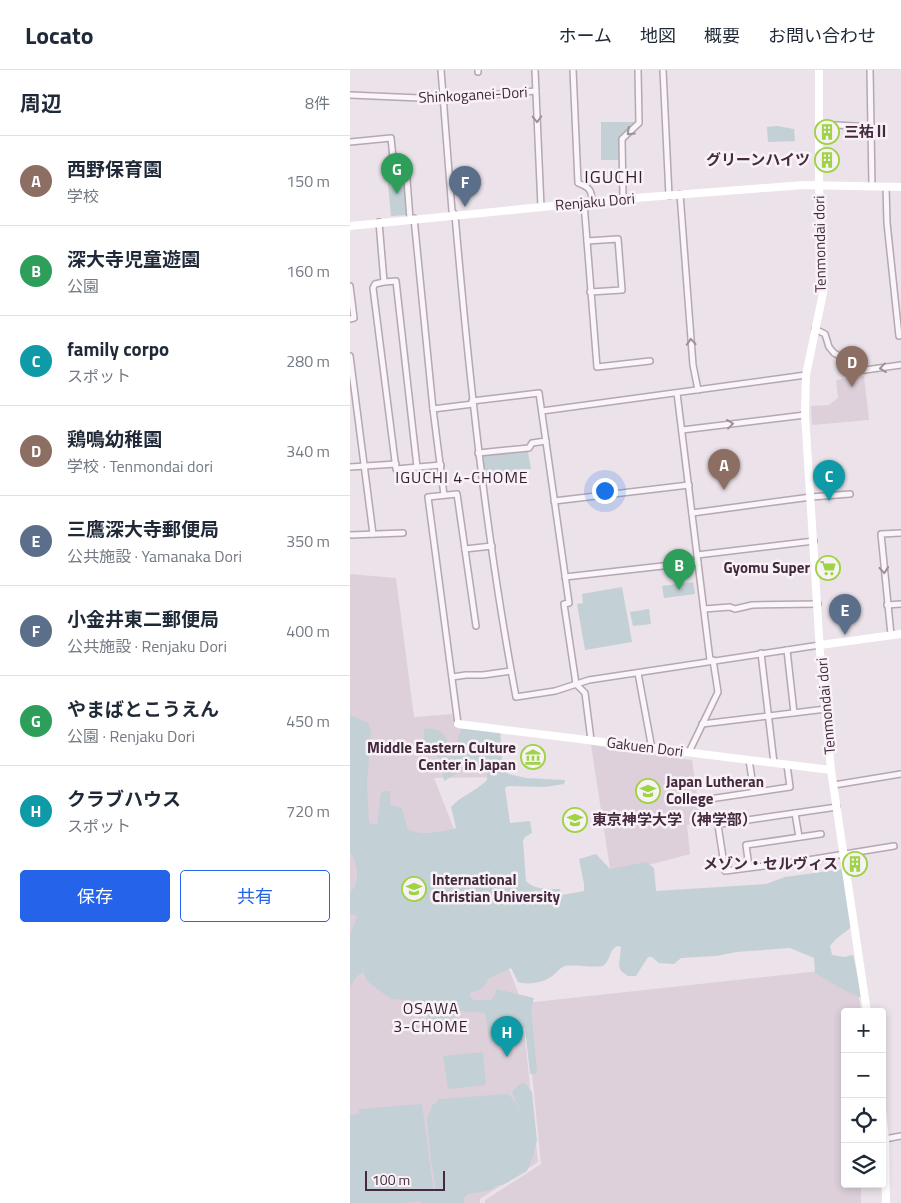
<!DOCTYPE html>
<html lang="ja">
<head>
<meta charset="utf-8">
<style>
	:root { --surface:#fff; --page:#f2f2f3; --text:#1f2937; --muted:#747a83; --line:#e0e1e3; --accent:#2563eb }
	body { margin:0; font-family:"Titillium Web","Noto Sans JP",sans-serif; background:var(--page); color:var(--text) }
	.controls { position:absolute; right:15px; bottom:15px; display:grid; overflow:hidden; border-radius:5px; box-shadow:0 2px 8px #0003 }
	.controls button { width:45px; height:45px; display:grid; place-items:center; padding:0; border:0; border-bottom:1px solid var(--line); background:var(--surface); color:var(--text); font:25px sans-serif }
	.scale { position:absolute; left:15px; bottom:12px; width:80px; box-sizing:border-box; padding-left:5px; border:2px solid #44293f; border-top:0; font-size:14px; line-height:18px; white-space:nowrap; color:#44293f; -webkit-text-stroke:4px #f8f2f7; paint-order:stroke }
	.you { position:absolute; left:254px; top:420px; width:18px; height:18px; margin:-12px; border:4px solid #fff; border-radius:50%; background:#1a73e8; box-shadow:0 0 0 8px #1a73e833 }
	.badge { display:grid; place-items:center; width:32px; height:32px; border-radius:50%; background:var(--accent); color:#fff; font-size:16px; font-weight:700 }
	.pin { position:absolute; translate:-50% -41px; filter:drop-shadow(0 1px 2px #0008) }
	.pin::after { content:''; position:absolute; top:26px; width:18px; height:15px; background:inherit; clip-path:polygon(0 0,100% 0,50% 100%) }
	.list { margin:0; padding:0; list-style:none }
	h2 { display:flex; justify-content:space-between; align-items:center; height:65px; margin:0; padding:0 20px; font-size:21px }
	h2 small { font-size:16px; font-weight:400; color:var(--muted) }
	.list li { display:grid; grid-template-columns:32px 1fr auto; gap:15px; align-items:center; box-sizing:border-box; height:90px; padding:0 20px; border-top:1px solid var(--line) }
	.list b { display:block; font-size:19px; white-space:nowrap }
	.list p { margin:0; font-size:16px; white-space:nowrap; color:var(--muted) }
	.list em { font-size:16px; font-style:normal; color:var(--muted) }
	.actions { display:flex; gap:10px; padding:15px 20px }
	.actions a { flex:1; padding:11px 0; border:1px solid var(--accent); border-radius:5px; text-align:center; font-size:18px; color:var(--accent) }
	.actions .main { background:var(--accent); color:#fff }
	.icon { flex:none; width:28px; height:28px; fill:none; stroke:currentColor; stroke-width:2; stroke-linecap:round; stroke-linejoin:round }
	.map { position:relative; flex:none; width:551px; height:1133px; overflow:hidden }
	header { display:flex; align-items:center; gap:30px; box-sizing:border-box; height:70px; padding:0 25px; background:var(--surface); border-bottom:1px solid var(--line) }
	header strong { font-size:24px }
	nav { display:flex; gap:28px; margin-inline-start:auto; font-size:18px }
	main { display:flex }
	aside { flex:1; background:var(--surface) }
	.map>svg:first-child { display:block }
</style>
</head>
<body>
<header>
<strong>Locato</strong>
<nav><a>ホーム</a><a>地図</a><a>概要</a><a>お問い合わせ</a></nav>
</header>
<main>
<aside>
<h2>周辺<small>8件</small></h2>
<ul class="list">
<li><span class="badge" style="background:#8d6e63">A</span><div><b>西野保育園</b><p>学校</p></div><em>150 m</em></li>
<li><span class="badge" style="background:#2e9e5b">B</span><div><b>深大寺児童遊園</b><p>公園</p></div><em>160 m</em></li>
<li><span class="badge" style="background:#0f9aa8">C</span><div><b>family corpo</b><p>スポット</p></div><em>280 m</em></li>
<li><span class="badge" style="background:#8d6e63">D</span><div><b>鶏鳴幼稚園</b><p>学校 · Tenmondai dori</p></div><em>340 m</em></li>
<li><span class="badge" style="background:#5c6f8a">E</span><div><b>三鷹深大寺郵便局</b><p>公共施設 · Yamanaka Dori</p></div><em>350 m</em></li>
<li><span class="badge" style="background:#5c6f8a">F</span><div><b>小金井東二郵便局</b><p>公共施設 · Renjaku Dori</p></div><em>400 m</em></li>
<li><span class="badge" style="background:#2e9e5b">G</span><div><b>やまばとこうえん</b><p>公園 · Renjaku Dori</p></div><em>450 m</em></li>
<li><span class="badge" style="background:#0f9aa8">H</span><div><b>クラブハウス</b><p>スポット</p></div><em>720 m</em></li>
</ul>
<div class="actions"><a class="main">保存</a><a>共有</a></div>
</aside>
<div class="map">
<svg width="551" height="1133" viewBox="0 0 551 1133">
	<rect width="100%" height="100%" fill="#ebe2ea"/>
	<g fill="#ddd0db">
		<polygon points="514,306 519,350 462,355 461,336 479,335 488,328 486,310"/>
		<polygon points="0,504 46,508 64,647 102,644 104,654 147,660 153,707 84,708 171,930 188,1092 130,1129 130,1133 0,1133"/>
		<polygon points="241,675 342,690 351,752 337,755 340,784 261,805"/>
		<polygon points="488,899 506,907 511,942 495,942 495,1114 528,1114 528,1116 511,1117 511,1133 135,1133 135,1130 191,1094 175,933"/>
	</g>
	<g fill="#c3d0d5">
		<polygon points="251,52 285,52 270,69 271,90 251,90"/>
		<polygon points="427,56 444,59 445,71 418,72 417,57"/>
		<polygon points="51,100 54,102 56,145 41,146 37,104 38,102"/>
		<polygon points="177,377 181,399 134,405 131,385"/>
		<polygon points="343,512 345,524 314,528 312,516"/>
		<polygon points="272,517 282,572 235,580 227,534 233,533 232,524"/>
		<polygon points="299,539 301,554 283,556 280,542"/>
		<path d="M0,645L18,653L21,662L17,713L19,753L27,755L31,723L34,721H40V735L52,738L57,758C70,767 90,762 106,758L101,737C113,724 125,722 137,710V699L130,696L113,695L109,702L94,711L92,698V689L82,684L75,683L73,680L74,659C88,657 95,662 98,675L105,676L112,658L150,659L152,690L158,704L176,708L215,710L214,714L195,717L158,716L155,718L160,753L180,751L182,763L175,767L173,771L176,811C184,820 198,819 210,819L212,825L234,821V814L229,789L246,784L260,799L296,792L304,798L306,821L416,814L435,807L493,799L503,856L486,869L480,876L482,885L494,887L503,885L512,928C495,922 481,912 465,903L464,888L440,878L386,882L366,886L331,888L324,894L309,893L302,887H298L286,906H278L271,901L269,896L271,877L267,876C259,880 261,889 254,895C250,899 223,894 215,896C209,898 205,905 199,908C191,913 177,915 168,912L161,898L138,909L133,918L120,923V926L124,930H141L145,925L146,919L184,928L181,939L187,1000L185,1004H180L175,958L167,961L157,970L140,973L135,943L110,941L105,948L80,949L73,943L67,931L41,929L18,912L13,902L7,906L0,917V864L7,847L0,843V822C11,814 8,792 0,782Z"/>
		<polygon points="133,982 136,1015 98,1019 93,986"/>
		<polygon points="175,1013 182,1022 187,1071 182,1089 177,1101 153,1115 149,1115 138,1121 118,1124 114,1128 114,1133 70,1133 72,1131 53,1133 0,1133 0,1045 8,1044 9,1045 9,1039 72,1034 84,1124 85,1114 81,1091 77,1049 83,1034 85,1034 89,1029 158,1024 164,1030 172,1045 162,1022 170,1014"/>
	</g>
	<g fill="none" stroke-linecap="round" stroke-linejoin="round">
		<defs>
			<g id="street">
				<path d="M91,0L102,141L105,145C119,306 136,468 166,627L205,621L239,610L470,575"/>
				<polyline points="128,0 128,2"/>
				<polyline points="185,0 191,137"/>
				<path d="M223,0L228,113C239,117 242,120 242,132"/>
				<polyline points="313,0 319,126"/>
				<polyline points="520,0 522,116"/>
				<polyline points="0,25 93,29 186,21"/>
				<polyline points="469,54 521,57"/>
				<polyline points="0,72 41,68 44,98 56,97 60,149"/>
				<polyline points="536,117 537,153 549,266"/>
				<polyline points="330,124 343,295 348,320"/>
				<polyline points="273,129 272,69 289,53 288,0"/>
				<polyline points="234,133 247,297 300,291"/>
				<polyline points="64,148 83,339 94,425"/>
				<polyline points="29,152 34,212 25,214 23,218 46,399 91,395"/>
				<polyline points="237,171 268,169 272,220 240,222"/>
				<polyline points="34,212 46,211 67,397"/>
				<polyline points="0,216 4,248 0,249"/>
				<polyline points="465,259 475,264 479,277 484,283 515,300 551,295"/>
				<polyline points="0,286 23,464"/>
				<polyline points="327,323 360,590"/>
				<polyline points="122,331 189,323 219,533 214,534 226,614 235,623 241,670"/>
				<polyline points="83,339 123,334"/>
				<polyline points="192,341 456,305"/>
				<polyline points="332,360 455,345"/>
				<polyline points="128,383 179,378 182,373 196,371"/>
				<polyline points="0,397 46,394"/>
				<polyline points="204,431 339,415"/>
				<polyline points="342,443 461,427 500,424"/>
				<polyline points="0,465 53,463"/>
				<polyline points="115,479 142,476"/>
				<polyline points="347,485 464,471"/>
				<polyline points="215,507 348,492"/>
				<polyline points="537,535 551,534"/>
				<polyline points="354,539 380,537 385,539 402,535 468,534"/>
				<polyline points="541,565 531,464 551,463"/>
				<polyline points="437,580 444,643"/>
				<polyline points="411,583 424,693"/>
				<polyline points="288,603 302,679"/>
				<polyline points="102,607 116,605 133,605 161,601"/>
				<polyline points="108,654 78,427 107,424 126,556"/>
				<polyline points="352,654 476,639"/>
				<polyline points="339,682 368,622 363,590"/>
				<polyline points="399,690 404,722"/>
				<polyline points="484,715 551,704"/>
				<polyline points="353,730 440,717 437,695"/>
				<polyline points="487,737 370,754 368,755 375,801 452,791 544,776"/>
				<polyline points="445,743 449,767"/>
				<polyline points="399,797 396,775 471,764"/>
				<polyline points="535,1069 551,1066"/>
			</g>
		</defs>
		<use href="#street" stroke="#b6a7b3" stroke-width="8"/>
		<use href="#street" stroke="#f9f5f8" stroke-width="5"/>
		<g stroke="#fff" stroke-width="8">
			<polyline points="469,0 469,115 473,223 456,305 455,345 470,581 481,700 517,942"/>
			<polyline points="0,156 273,129 454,115 551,117"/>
			<polyline points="470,575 551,564"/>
			<polyline points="108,654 481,700"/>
			<polyline points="532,1040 535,1069 536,1133"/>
		</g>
	</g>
	<defs><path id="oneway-chevron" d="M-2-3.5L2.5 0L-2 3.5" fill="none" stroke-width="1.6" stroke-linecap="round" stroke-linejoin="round" transform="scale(1.25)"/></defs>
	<g stroke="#9e8f9c">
		<use href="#oneway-chevron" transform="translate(187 49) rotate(88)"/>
		<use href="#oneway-chevron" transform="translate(280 62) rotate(137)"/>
		<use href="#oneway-chevron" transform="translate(341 272) rotate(-94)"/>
		<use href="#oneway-chevron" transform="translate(533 298) rotate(173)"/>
		<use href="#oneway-chevron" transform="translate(380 354) rotate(-7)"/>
		<use href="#oneway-chevron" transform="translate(534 500) rotate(85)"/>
	</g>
	<defs>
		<symbol id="building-ring" viewBox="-11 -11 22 22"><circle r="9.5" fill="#f8f2f7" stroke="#9dd344" stroke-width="1.5"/><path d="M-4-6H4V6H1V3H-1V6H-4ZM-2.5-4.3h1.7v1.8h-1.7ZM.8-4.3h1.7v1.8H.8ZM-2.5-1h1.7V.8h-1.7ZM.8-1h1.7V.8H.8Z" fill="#9dd344"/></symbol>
		<symbol id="supermarket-ring" viewBox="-11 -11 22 22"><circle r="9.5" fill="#f8f2f7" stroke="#9dd344" stroke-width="1.5"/><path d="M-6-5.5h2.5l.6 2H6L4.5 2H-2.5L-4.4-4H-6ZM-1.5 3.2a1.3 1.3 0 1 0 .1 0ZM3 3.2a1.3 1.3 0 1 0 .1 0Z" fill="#9dd344"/></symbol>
		<symbol id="museum-ring" viewBox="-11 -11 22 22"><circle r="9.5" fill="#f8f2f7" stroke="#9dd344" stroke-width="1.5"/><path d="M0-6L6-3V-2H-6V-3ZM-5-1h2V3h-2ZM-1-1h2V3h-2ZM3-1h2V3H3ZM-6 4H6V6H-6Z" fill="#9dd344"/></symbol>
		<symbol id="university-ring" viewBox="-11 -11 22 22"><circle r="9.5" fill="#f8f2f7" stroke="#9dd344" stroke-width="1.5"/><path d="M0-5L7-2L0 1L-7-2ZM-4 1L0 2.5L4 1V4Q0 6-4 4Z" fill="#9dd344"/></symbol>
	</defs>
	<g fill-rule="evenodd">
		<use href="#building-ring" x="463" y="48" width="28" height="28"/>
		<use href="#building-ring" x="463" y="76" width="28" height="28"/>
		<use href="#supermarket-ring" x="464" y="484" width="28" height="28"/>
		<use href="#museum-ring" x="169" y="673" width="28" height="28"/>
		<use href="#university-ring" x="284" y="707" width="28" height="28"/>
		<use href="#university-ring" x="211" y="736" width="28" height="28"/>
		<use href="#building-ring" x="491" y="780" width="28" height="28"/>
		<use href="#university-ring" x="50" y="805" width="28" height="28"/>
	</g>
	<g text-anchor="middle" stroke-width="5" stroke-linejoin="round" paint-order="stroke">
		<g font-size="15" fill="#44293f" stroke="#f8f2f7">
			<text transform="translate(123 25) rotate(-3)" y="5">Shinkoganei-Dori</text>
			<text transform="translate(245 132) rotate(-5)" y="5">Renjaku Dori</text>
			<text transform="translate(470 174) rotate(-91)" y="5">Tenmondai dori</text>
			<text transform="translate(476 636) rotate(-95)" y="5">Tenmondai dori</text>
			<text transform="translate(295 677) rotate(7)" y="5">Gakuen Dori</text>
		</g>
		<g font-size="15" font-weight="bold" fill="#44293f" stroke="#f8f2f7" text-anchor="start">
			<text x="494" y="67">三祐Ⅱ</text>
			<text x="460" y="95" text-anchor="end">グリーンハイツ</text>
			<text x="460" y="503" text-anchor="end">Gyomu Super</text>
			<text x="166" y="683" text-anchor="end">Middle Eastern Culture<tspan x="166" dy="17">Center in Japan</tspan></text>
			<text x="316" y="717">Japan Lutheran<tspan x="316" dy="17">College</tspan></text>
			<text x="242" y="755">東京神学大学（神学部）</text>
			<text x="488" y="799" text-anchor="end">メゾン・セルヴィス</text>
			<text x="82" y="815">International<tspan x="82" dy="17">Christian University</tspan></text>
		</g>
		<g font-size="16" letter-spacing="1" fill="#351c30" stroke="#f8f2f7">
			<text x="112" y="413">IGUCHI 4-CHOME</text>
			<text x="81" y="944">OSAWA<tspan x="81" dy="18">3-CHOME</tspan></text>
		</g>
		<g font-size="18" letter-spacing="1" fill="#351c30" stroke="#f8f2f7">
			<text x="264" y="113">IGUCHI</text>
		</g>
	</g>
</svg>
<div class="controls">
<button>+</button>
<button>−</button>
<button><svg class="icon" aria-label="locate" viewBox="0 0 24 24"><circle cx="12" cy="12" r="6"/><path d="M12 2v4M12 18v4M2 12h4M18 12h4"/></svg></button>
<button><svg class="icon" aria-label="layers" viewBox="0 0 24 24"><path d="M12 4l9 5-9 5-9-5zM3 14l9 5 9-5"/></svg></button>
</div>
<div class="scale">100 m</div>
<div class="you"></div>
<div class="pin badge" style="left:374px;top:420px;background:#8d6e63">A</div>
<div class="pin badge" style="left:329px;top:520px;background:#2e9e5b">B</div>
<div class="pin badge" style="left:479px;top:431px;background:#0f9aa8">C</div>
<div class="pin badge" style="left:502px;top:317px;background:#8d6e63">D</div>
<div class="pin badge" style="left:495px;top:565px;background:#5c6f8a">E</div>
<div class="pin badge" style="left:115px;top:137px;background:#5c6f8a">F</div>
<div class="pin badge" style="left:47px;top:124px;background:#2e9e5b">G</div>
<div class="pin badge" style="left:157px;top:987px;background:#0f9aa8">H</div>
</div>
</main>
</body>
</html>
